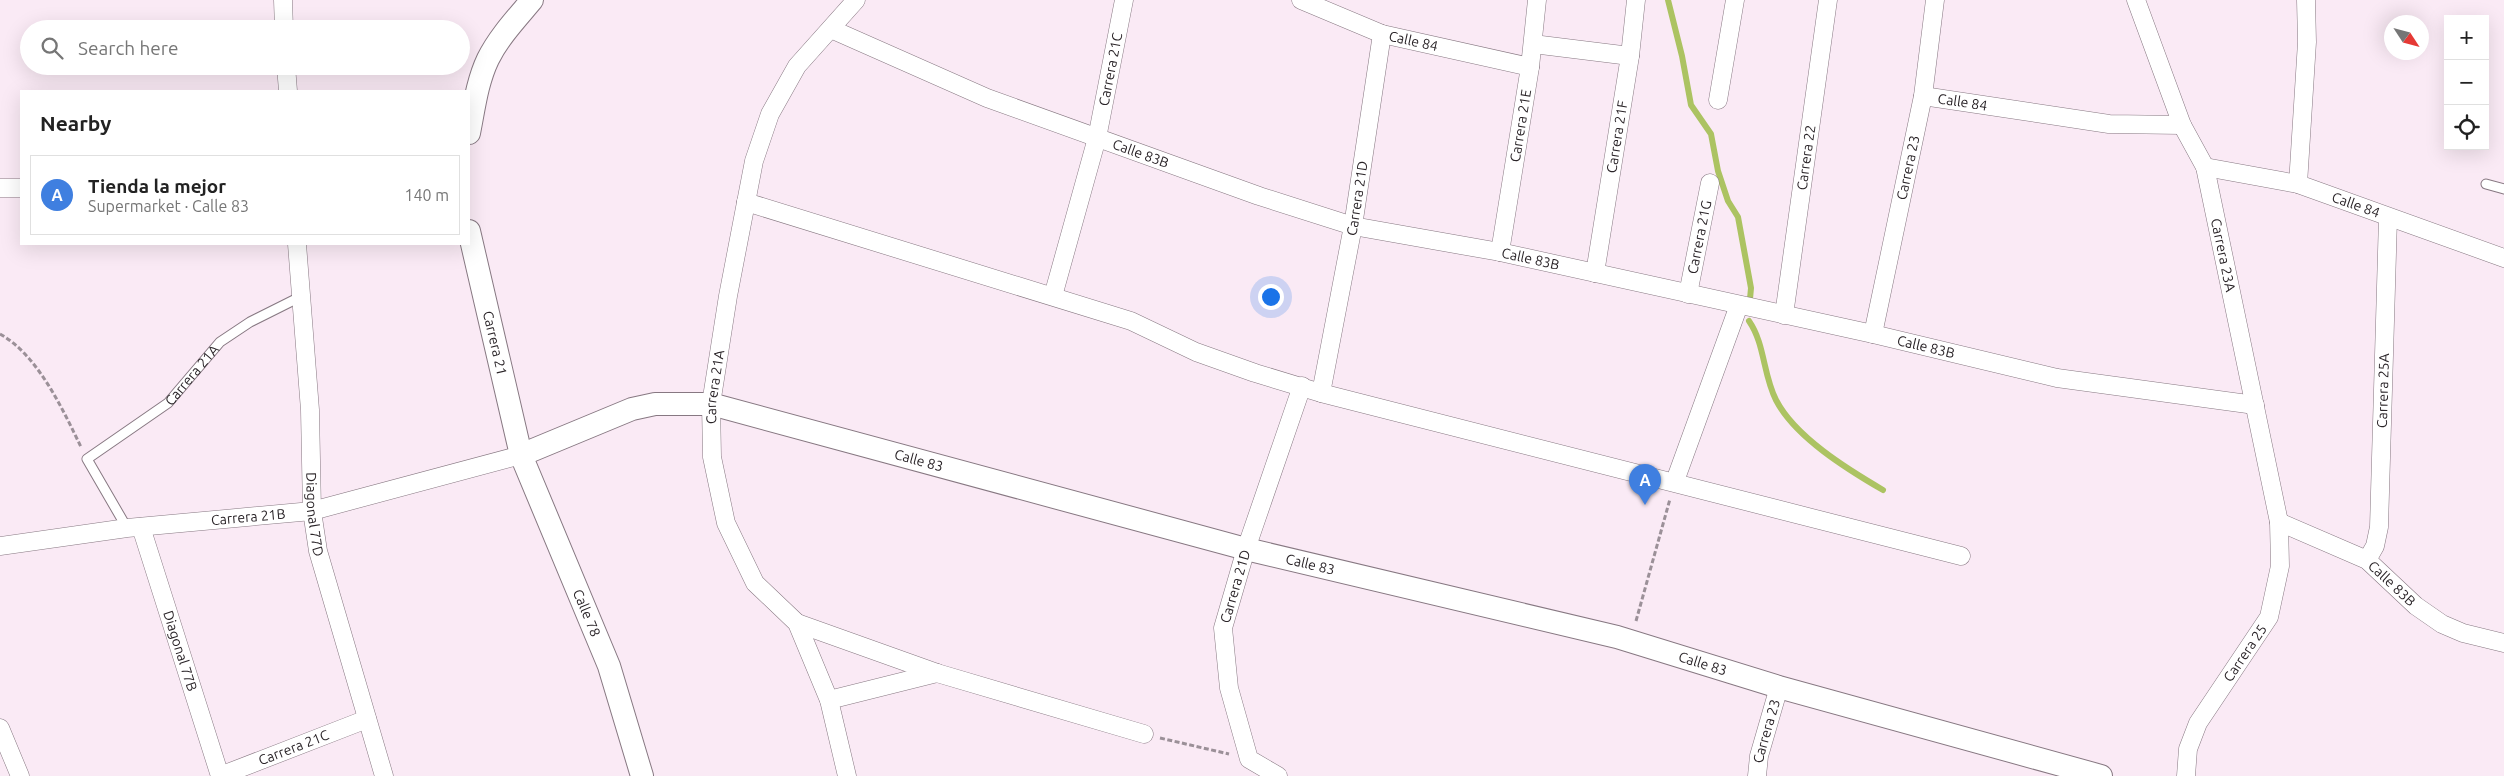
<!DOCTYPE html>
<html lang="en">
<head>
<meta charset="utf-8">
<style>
	:root { --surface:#fff; --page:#f2f2f2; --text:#222; --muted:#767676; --line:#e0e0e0; --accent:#db2777 }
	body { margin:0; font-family:Ubuntu,sans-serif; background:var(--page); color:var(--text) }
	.controls { position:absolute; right:15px; top:15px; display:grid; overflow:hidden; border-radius:0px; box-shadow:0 5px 20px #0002 }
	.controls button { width:45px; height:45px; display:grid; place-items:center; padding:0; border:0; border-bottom:1px solid var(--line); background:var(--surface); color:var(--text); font:25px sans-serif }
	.compass { position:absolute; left:2384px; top:15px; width:45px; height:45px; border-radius:50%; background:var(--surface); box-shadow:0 5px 20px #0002; rotate:126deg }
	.you { position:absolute; left:1270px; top:296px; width:18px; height:18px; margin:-12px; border:4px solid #fff; border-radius:50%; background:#1a73e8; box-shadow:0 0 0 8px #1a73e833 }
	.badge { display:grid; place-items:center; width:32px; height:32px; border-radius:50%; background:var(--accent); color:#fff; font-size:16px; font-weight:700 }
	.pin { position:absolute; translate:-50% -41px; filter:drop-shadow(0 1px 2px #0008) }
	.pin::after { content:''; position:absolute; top:26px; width:18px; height:15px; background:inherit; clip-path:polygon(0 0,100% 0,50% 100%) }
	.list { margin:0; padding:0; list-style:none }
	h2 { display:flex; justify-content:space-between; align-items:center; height:65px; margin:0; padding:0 20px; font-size:21px }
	h2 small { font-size:16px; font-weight:400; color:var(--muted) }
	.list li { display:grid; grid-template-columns:32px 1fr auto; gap:15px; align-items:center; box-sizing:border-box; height:80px; margin:0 10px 10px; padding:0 10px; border:1px solid var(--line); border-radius:0px }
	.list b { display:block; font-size:19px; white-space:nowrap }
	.list p { margin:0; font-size:16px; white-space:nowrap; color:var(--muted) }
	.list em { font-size:16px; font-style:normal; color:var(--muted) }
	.icon { flex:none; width:28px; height:28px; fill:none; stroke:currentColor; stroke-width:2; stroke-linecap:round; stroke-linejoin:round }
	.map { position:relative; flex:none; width:2504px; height:776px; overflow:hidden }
	.search { position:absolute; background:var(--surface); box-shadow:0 5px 20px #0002; left:20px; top:20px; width:450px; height:55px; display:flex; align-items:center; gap:12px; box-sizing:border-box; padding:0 18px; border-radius:28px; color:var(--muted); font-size:19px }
	.panel { position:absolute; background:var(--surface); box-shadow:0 5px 20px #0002; left:20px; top:90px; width:450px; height:155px; border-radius:0px }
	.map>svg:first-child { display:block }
</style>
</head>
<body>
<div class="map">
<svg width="2504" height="776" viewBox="0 0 2504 776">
	<rect width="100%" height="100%" fill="#faeaf5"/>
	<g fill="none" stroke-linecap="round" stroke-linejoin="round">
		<g stroke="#acc362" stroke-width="6">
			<polyline points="1668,0 1682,56 1691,105 1711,134 1718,171 1728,201 1738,217 1751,288 1750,299"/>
			<path d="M1749,321C1765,344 1763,375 1776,400C1795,437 1847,469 1883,490"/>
		</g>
		<defs>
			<g id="service">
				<polyline points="2486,184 2504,189"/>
				<path id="s1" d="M127,528L87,459L168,403L220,342L250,322L300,297"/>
			</g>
			<g id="minor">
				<polyline points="283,0 284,29"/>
				<path id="s2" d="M1301,0L1382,34L1530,67"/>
				<path id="s3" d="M2136,0L2182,125L2205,167L2279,522L2280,566L2269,617L2198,723L2188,749L2186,776"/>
				<path id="s4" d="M831,29L987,98L1259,196L1353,226L1500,252L1873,334L2057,378L2255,405"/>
				<polyline points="1533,44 1630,56"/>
				<polyline points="286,66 288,91"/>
				<path id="s5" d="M1923,96L2109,124L2182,125"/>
				<polyline points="1718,100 1735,0"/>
				<path id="s6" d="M2205,167L2298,184L2504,258"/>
				<polyline points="2298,184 2307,42 2306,0"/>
				<polyline points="0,188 21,188"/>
				<polyline points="746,202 1131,321 1196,352 1255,373 1321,393 1961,556"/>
				<path id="s7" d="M297,244L310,410L312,511L318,551L384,776"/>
				<path id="s8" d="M1500,252L1530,67L1537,0"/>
				<path id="s9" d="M1595,273L1630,56L1636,0"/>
				<path id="s10" d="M1688,294L1710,183"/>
				<path id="s11" d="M1053,296L1097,138L1124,0"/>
				<path id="s12" d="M1784,315L1828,0"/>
				<path id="s13" d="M1873,334L1923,96L1935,0"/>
				<path id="s14" d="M1321,393L1353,226L1382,34"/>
				<polyline points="1675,481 1739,305"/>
				<path id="s15" d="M2279,522L2367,560L2416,606L2442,624L2463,633L2504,643"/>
				<path id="s16" d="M141,527L220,776"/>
				<path id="s17" d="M0,546L127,528L312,511L521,455"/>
				<path id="s18" d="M2367,560L2375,546L2379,527L2388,218"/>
				<polyline points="797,623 937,673 1144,734"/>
				<polyline points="829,700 937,673"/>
				<polyline points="0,728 20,776"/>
				<path id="s19" d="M220,776L367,719"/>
				<path id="s20" d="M847,776L829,700L797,623L755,583L726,523L712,457L711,404L728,296L754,161L770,114L797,66L856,0"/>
				<path id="s21" d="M1278,776L1249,759L1229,688L1223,628L1246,549L1302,386"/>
				<path id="s22" d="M1757,776L1759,756L1779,687"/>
			</g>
			<g id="tertiary">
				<path d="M469,133C474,108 477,82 488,59C499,37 516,19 532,0"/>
				<path id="s23" d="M469,231L521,455L609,666L642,776"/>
				<path id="s24" d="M521,455L632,409L655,404H711L1246,549L1617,637L1779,687L2101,776"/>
			</g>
		</defs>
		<use href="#service" stroke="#877882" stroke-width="11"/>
		<use href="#minor" stroke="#877882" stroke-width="19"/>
		<use href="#tertiary" stroke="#877882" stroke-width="24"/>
		<g stroke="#9b9098" stroke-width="3" stroke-dasharray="5 2.5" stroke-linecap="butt">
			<path d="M0,334C38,355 63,410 81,447"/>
			<polyline points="1636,621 1670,499"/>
			<polyline points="1160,738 1229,754"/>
		</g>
		<use href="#service" stroke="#fff" stroke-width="9"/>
		<use href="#minor" stroke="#fff" stroke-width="18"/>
		<use href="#tertiary" stroke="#fff" stroke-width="22"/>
	</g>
	<g text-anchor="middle" stroke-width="4.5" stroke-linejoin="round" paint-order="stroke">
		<g font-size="14" fill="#2a2428" stroke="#fff">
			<text dy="5" stroke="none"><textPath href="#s2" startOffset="120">Calle 84</textPath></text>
			<text dy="5" stroke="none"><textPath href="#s11" startOffset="234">Carrera 21C</textPath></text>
			<text dy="5" stroke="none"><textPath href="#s5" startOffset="40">Calle 84</textPath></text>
			<text dy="5" stroke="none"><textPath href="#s8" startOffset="128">Carrera 21E</textPath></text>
			<text dy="5" stroke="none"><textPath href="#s9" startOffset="138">Carrera 21F</textPath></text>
			<text dy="5" stroke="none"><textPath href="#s4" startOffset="334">Calle 83B</textPath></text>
			<text dy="5" stroke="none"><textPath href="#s12" startOffset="159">Carrera 22</textPath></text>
			<text dy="5" stroke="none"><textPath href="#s13" startOffset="170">Carrera 23</textPath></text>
			<text dy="5" stroke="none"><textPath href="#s14" startOffset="198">Carrera 21D</textPath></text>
			<text dy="5" stroke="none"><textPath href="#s6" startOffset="156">Calle 84</textPath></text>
			<text dy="5" stroke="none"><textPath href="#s10" startOffset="58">Carrera 21G</textPath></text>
			<text dy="5" stroke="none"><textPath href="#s3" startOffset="271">Carrera 23A</textPath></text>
			<text dy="5" stroke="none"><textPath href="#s4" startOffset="739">Calle 83B</textPath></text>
			<text dy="5" stroke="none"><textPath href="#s23" startOffset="115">Carrera 21</textPath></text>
			<text dy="5" stroke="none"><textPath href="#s4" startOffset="1144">Calle 83B</textPath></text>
			<text dy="5" stroke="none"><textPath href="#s1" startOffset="215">Carrera 21A</textPath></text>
			<text dy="5" stroke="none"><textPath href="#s20" startOffset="424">Carrera 21A</textPath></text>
			<text dy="5" stroke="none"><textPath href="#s18" startOffset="172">Carrera 25A</textPath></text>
			<text dy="5" stroke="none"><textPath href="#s24" startOffset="415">Calle 83</textPath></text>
			<text dy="5" stroke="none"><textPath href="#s7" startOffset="271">Diagonal 77D</textPath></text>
			<text dy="5" stroke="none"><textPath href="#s17" startOffset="250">Carrera 21B</textPath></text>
			<text dy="5" stroke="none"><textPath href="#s24" startOffset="820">Calle 83</textPath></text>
			<text dy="5" stroke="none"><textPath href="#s15" startOffset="130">Calle 83B</textPath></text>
			<text dy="5" stroke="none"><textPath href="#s21" startOffset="211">Carrera 21D</textPath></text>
			<text dy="5" stroke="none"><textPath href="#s23" startOffset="401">Calle 78</textPath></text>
			<text dy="5" stroke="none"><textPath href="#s16" startOffset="130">Diagonal 77B</textPath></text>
			<text transform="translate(2245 653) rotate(-56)" y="5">Carrera 25</text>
			<text dy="5" stroke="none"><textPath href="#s24" startOffset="1225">Calle 83</textPath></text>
			<text dy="5" stroke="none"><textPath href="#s22" startOffset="46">Carrera 23</textPath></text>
			<text dy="5" stroke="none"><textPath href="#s19" startOffset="79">Carrera 21C</textPath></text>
		</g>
	</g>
</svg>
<div class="controls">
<button>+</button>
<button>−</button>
<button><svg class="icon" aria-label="locate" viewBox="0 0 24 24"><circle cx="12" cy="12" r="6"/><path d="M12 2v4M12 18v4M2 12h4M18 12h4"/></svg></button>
</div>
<svg class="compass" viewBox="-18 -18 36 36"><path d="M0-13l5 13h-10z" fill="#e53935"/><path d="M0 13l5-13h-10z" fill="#767676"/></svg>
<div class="you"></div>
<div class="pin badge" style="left:1645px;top:505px;background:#3f7fe0">A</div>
<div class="search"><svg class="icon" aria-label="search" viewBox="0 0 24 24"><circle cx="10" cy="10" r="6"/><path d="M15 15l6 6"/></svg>Search here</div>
<section class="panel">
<h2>Nearby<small></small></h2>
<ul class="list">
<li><span class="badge" style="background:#3f7fe0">A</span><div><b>Tienda la mejor</b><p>Supermarket · Calle 83</p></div><em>140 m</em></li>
</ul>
</section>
</div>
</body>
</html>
